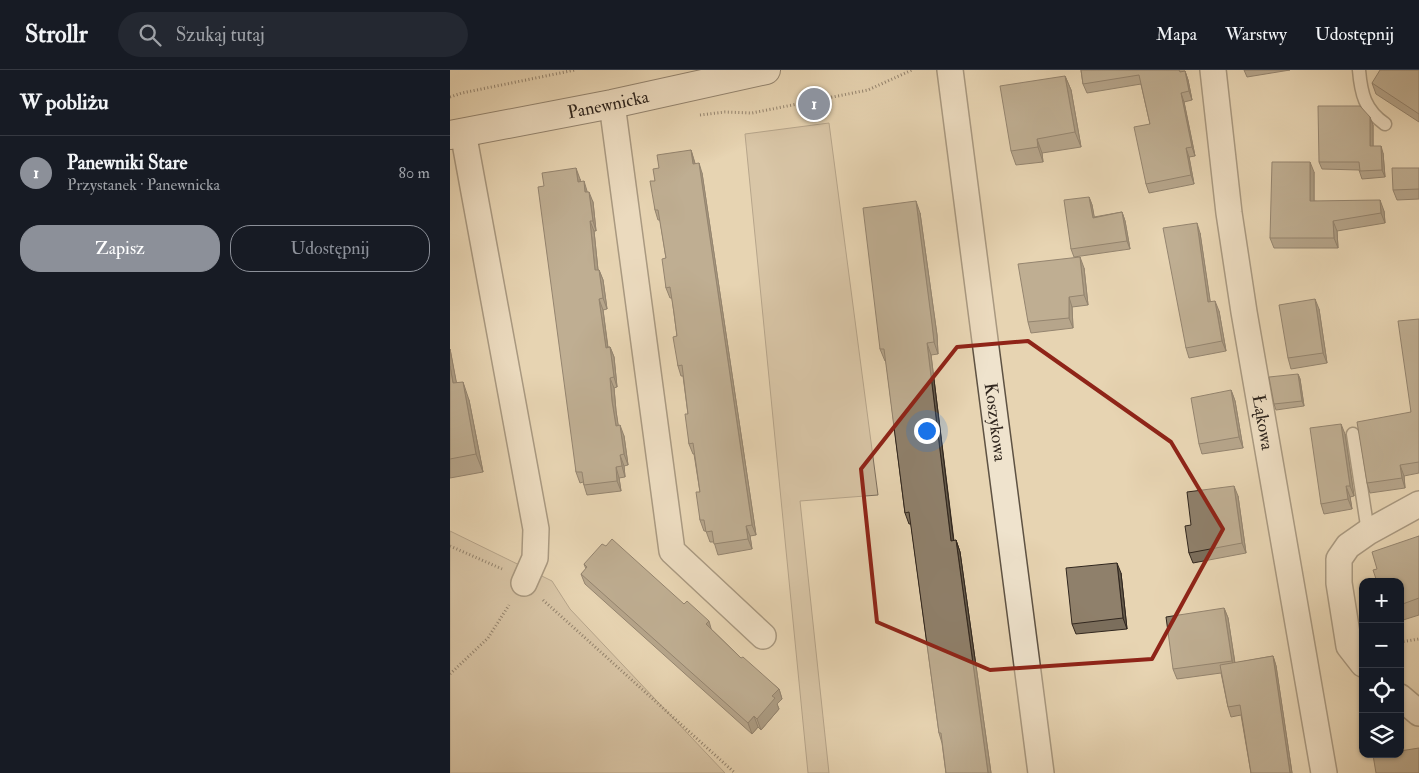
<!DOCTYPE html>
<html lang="pl">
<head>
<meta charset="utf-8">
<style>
	:root { --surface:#171b24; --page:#242831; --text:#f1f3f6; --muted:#9ea1a6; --line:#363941; --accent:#8c9099 }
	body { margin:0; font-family:"IM FELL Double Pica",serif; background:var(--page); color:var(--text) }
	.controls { position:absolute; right:15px; bottom:15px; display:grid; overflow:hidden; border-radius:10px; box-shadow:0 1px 4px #0004 }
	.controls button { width:45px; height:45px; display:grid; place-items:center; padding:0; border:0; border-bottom:1px solid var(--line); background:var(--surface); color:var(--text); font:25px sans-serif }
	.you { position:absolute; left:476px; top:360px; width:18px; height:18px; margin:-12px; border:4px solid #fff; border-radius:50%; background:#1a73e8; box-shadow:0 0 0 8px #1a73e833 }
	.badge { display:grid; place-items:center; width:32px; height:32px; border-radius:50%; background:var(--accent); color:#fff; font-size:16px; font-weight:700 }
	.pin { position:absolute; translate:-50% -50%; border:2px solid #fff; box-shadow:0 1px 5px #0006 }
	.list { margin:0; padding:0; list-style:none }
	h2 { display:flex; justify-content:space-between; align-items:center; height:65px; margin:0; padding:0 20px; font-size:21px }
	h2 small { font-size:16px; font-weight:400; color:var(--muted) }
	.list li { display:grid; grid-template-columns:32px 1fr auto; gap:15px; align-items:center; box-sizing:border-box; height:75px; padding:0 20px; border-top:1px solid var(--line) }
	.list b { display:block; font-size:19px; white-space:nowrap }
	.list p { margin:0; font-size:16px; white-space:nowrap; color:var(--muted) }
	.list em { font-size:16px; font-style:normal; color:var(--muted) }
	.actions { display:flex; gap:10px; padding:15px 20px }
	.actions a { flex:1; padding:11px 0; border:1px solid var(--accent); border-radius:20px; text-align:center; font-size:18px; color:var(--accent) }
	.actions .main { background:var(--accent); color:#fff }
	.icon { flex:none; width:28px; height:28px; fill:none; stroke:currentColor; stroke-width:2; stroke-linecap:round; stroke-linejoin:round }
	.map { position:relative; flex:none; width:969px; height:703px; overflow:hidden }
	header { display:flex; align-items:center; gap:30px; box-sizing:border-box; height:70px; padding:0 25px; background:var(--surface); border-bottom:1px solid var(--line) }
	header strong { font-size:24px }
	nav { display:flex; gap:28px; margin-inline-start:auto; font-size:18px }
	.search { width:350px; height:45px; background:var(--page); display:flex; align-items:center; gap:12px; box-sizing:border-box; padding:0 18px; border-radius:28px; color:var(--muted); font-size:19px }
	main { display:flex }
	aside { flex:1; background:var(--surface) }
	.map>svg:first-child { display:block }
</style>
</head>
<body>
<header>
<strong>Strollr</strong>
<div class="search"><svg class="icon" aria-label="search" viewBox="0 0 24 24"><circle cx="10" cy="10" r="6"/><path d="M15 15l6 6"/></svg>Szukaj tutaj</div>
<nav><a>Mapa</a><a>Warstwy</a><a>Udostępnij</a></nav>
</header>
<main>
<aside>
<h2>W pobliżu<small></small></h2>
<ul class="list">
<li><span class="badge">1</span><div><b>Panewniki Stare</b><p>Przystanek · Panewnicka</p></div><em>80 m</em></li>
</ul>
<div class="actions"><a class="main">Zapisz</a><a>Udostępnij</a></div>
</aside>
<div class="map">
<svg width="969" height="703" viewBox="0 0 969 703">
	<rect width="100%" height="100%" fill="#e7d4b2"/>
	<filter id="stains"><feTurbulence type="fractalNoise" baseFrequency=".004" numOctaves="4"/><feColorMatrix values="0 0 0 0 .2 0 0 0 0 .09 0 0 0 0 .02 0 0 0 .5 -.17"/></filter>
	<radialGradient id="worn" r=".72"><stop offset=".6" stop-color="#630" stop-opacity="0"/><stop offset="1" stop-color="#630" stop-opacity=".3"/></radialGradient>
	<g fill="#c8b699" stroke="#7c6e5c">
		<polygon points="379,53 428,425 350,431 379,703 358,703 295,64"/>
		<polygon points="0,461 102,511 120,539 275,703 0,703"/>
	</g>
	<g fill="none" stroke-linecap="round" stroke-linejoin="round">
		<defs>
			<g id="lane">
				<path d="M909,0C911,24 915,40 935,54"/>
				<polyline points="903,364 918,462"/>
			</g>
			<g id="street">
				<path id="s1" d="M500,0L591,703"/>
				<path id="s2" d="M763,0L779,143L794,242L874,703"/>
				<polyline points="162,34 222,481 313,566"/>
				<polyline points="13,62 86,459 85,488 74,513"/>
				<polyline points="913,594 899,576 889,513 889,489 898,476 918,462 969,434"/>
				<polyline points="950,627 969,643"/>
			</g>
			<g id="secondary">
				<path id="s3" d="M0,65L162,34L316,0"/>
			</g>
		</defs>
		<use href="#lane" stroke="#5e5243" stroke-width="15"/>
		<use href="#street" stroke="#5e5243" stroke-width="28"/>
		<use href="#secondary" stroke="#30261e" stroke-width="30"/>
		<g stroke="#30261e" stroke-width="3" stroke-dasharray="1 2.5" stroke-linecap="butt">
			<polyline points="0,27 12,23 125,0"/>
			<polyline points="250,45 275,42 302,43 418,20 462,0"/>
			<polyline points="0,476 52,499"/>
			<polyline points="93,530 285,703"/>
			<polyline points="950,572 969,569"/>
			<polyline points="0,604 38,568 59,535"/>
		</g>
		<use href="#lane" stroke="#efe3cd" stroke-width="12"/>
		<use href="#street" stroke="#efe3cd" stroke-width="25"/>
		<use href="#secondary" stroke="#efe3cd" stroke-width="28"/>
	</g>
	<g fill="#7b6e5c" stroke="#30261e">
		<polygon points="631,0 735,1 738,10 742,30 734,32 745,86 739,87 744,114 699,123 696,114 700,54 691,14 637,23 633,14"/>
		<polygon points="794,0 840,0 797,7"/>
		<polygon points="969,0 969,52 926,24 922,13"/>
		<polygon points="615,6 621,20 631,77 592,83 593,92 566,95 561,81"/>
		<polygon points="923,55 923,76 933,83 935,107 912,109 909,100 872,99 869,92"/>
		<polygon points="241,80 245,93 252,103 306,465 300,466 302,479 268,485 264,472 260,472 256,461 254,461 250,450 250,422 244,384 243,384 239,374 238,344 233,306 231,306 228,296 227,266 222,228 220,228 216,218 216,188 210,150 208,150 205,140 205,111 209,98"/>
		<polygon points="969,98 969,129 947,130 943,120"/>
		<polygon points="864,102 864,131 934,141 935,153 887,161 888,178 824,178 820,168"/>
		<polygon points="130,109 130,111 137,122 143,132 146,161 144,161 148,200 149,200 153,210 157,239 153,240 158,277 160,277 164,287 167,317 164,318 166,341 168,356 174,366 178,395 174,396 175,407 169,408 171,421 137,425 133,412 130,413 126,402"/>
		<polygon points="639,127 642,135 644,147 672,142 675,151 680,179 624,187 621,179"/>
		<polygon points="470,143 487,265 488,284 481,285 504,471 506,470 510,482 541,703 496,703 492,673 489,663 461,454 459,454 455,443 436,291 435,291 430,279"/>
		<polygon points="750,163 760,232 769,241 776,281 739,288 736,278"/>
		<polygon points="634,198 638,235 622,237 623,258 581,263 578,252"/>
		<polygon points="869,239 877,293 841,299 838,288"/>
		<polygon points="969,249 969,403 954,406 955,418 920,423 917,413 961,342"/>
		<polygon points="0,279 6,312 19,330 33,402 0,408"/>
		<polygon points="848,304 850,309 854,336 826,340 824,334"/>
		<polygon points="781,320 785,331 793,378 752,384 749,374"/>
		<polygon points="895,364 904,426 900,427 902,439 874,444 871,434"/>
		<polygon points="788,426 796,483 743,493 739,483 741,455"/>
		<polygon points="969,466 969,545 950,551 950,512 927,499"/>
		<polygon points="134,494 261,559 291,588 329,619 332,629 327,634 329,639 311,660 308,657 302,664 135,514 131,504 136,499"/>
		<polygon points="671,503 677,559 626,564 622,554"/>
		<polygon points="774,538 778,548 785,593 823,586 826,596 842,703 801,703 791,645 781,647 778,637 771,603 727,609 723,599"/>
	</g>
	<g fill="#645a4b" stroke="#30261e">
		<polygon points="735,1 738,10 742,30 739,21"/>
		<polygon points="615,6 621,20 631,77 625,62"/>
		<polygon points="731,23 734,32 745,86 742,77"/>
		<polygon points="920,47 923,55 923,84 920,76"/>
		<polygon points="587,69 592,83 593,92 588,77"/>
		<polygon points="931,76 933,83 935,107 932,100"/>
		<polygon points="736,78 739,87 744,114 741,105"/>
		<polygon points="241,80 244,91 247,104 243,94"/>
		<polygon points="860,92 864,102 864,142 860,131"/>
		<polygon points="249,93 252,103 306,465 302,455"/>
		<polygon points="126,98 130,109 131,122 128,112"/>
		<polygon points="134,111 137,121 139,132 135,122"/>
		<polygon points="139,122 143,132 146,161 143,151"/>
		<polygon points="639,127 642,135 646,156 643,148"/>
		<polygon points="930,130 934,141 935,153 931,143"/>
		<polygon points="466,131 470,143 487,265 488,284 484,272"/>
		<polygon points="672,142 675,151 680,179 677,171"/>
		<polygon points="140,151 144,161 149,210 145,200"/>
		<polygon points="883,151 887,161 888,178 884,168"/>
		<polygon points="747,153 750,163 762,243 758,232"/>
		<polygon points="630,187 634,198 638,235 634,225"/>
		<polygon points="149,200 153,210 157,239 153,228"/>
		<polygon points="619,227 622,237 623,258 619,248"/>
		<polygon points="149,229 153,240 159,288 156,278"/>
		<polygon points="865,229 869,239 877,293 873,283"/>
		<polygon points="765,231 769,241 776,281 772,271"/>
		<polygon points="477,273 481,285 505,483 501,471"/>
		<polygon points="160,277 164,287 167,317 164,307"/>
		<polygon points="0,279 10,331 3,313 0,296"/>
		<polygon points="848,304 850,309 854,336 852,331"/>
		<polygon points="160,308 164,318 166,341 170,366 166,356 162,331"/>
		<polygon points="13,312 19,330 33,402 26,384"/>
		<polygon points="781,320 785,331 793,378 789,367"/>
		<polygon points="891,354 895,364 904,426 900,416"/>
		<polygon points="170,355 174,366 178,395 174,384"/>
		<polygon points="170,385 174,396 175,407 172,396"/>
		<polygon points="950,395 954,406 955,418 952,408"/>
		<polygon points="166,397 169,408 171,421 167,411"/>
		<polygon points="784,416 788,426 796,483 792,473"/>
		<polygon points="896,416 900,427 902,439 898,429"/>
		<polygon points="296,456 300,466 302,479 298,469"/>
		<polygon points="506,470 510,482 541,703 538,703"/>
		<polygon points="667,493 671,503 677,559 673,548"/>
		<polygon points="774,538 778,548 786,601 782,591"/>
		<polygon points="259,551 262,562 256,554"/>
		<polygon points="823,586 826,596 842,703 840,703"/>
		<polygon points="329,619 332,629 327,634 329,639 311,660 307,649 322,626"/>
		<polygon points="304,646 308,657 302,664 298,653"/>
	</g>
	<g fill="#8f806b" stroke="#30261e">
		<polygon points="631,0 729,0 730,2 735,1 739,21 731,23 742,77 736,78 741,105 696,114 684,57 700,54 689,5 633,14"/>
		<polygon points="930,0 969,0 969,44 922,13"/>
		<polygon points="615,6 625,62 587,69 588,77 561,81 550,16"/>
		<polygon points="868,36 910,36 920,47 920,76 931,76 932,100 910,101 909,92 869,92"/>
		<polygon points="241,80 243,94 249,93 302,455 296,456 298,469 264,474 262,461 256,462 254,450 250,450 246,422 250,422 243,373 239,374 235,344 238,344 232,295 228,296 223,267 227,266 224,243 220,217 216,218 212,189 216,188 208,140 205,140 200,111 205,111 203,99 209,98 207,85"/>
		<polygon points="822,92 860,92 860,131 930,130 931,143 883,151 884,168 820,168"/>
		<polygon points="126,98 128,112 134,111 135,122 139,122 143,151 140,151 145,200 149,200 153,228 149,229 156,278 160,277 164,307 160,308 162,331 166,356 170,355 174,384 170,385 172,396 166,397 167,411 134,415 132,402 126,402 88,117 94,116 92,103"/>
		<polygon points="942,98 969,98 969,119 943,120"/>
		<polygon points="639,127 643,148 672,142 677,171 621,179 614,130"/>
		<polygon points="466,131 482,254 484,272 477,273 501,471 506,470 538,703 496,703 491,663 489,663 459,442 455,443 434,279 430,279 413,138"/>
		<polygon points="747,153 758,232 765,231 772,271 736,278 713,158"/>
		<polygon points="630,187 634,225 619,227 619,248 578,252 568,194"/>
		<polygon points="865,229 873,283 838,288 829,235"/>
		<polygon points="969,249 969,392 950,395 952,408 917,413 907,352 961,342 948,251"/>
		<polygon points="0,296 3,313 13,312 26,384 0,389"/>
		<polygon points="848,304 852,331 824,334 819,307"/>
		<polygon points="781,320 789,367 749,374 741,328"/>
		<polygon points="891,354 900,416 896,416 898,429 871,434 860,358"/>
		<polygon points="784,416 792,473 739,483 735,456 741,455 737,422"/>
		<polygon points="969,466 969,528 950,535 950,512 927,512 923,500 927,499 922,482"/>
		<polygon points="162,469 234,534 237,531 259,551 256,554 291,588 293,587 329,619 322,626 325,628 307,649 304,646 298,653 131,504 137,497 134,494 152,474 156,476"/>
		<polygon points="667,493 673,548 622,554 616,498"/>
		<polygon points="774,538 782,591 723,599 716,547"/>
		<polygon points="823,586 840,703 801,703 790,635 778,637 770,595"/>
		<polygon points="969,678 969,703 926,703 923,685 928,684 950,684 950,681"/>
	</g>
	<path d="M0 0H969V703H0ZM578,271L721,372L773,459L702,589L540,600L427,552L411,399L507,277Z" fill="#e7d4b2" fill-opacity=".55" fill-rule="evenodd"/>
	<path fill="none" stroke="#8f2418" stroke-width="4" stroke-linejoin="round" d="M578,271L721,372L773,459L702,589L540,600L427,552L411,399L507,277Z"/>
	<g text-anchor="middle" stroke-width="4" stroke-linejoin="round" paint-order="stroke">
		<g font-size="18" fill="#30261e" stroke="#efe3cd">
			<text dy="6" stroke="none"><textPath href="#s3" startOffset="161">Panewnicka</textPath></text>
			<text dy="6" stroke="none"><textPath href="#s1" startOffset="355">Koszykowa</textPath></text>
			<text dy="6" stroke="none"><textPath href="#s2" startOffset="356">Łąkowa</textPath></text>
		</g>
	</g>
	<rect width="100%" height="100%" filter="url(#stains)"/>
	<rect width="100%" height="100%" fill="url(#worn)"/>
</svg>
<div class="controls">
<button>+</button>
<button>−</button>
<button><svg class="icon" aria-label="locate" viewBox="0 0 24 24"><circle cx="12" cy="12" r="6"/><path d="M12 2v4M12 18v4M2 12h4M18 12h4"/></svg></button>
<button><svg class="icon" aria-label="layers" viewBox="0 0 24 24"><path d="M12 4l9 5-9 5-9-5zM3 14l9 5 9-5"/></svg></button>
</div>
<div class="you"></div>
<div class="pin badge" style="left:364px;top:34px">1</div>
</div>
</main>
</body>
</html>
